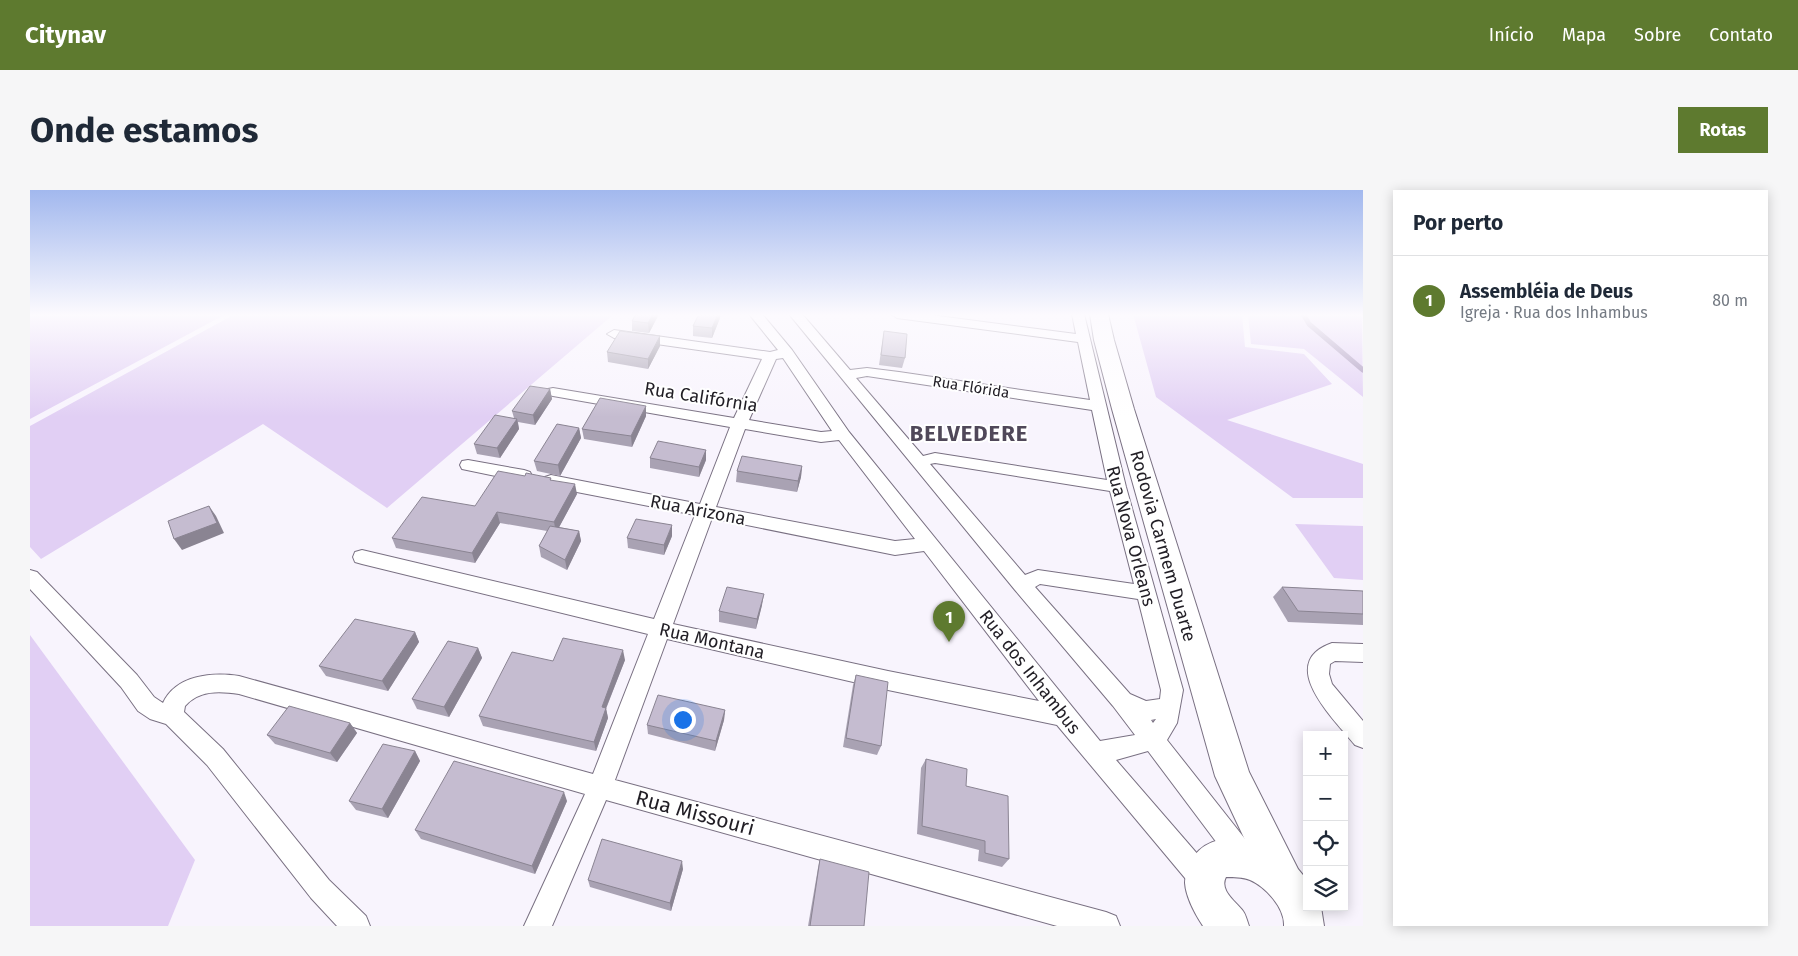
<!DOCTYPE html>
<html lang="pt">
<head>
<meta charset="utf-8">
<style>
	:root { --surface:#fff; --page:#f6f6f7; --text:#1f2937; --muted:#747a83; --line:#e0e1e3; --accent:#5e7a2f }
	body { margin:0; font-family:"Fira Sans",sans-serif; background:var(--page); color:var(--text) }
	.controls { position:absolute; right:15px; bottom:15px; display:grid; overflow:hidden; border-radius:0px; box-shadow:0 2px 12px #0003 }
	.controls button { width:45px; height:45px; display:grid; place-items:center; padding:0; border:0; border-bottom:1px solid var(--line); background:var(--surface); color:var(--text); font:25px sans-serif }
	.you { position:absolute; left:652px; top:529px; width:18px; height:18px; margin:-12px; border:4px solid #fff; border-radius:50%; background:#1a73e8; box-shadow:0 0 0 8px #1a73e833 }
	.badge { display:grid; place-items:center; width:32px; height:32px; border-radius:50%; background:var(--accent); color:#fff; font-size:16px; font-weight:700 }
	.pin { position:absolute; translate:-50% -41px; filter:drop-shadow(0 1px 2px #0008) }
	.pin::after { content:''; position:absolute; top:26px; width:18px; height:15px; background:inherit; clip-path:polygon(0 0,100% 0,50% 100%) }
	.list { margin:0; padding:0; list-style:none }
	h2 { display:flex; justify-content:space-between; align-items:center; height:65px; margin:0; padding:0 20px; font-size:21px }
	h2 small { font-size:16px; font-weight:400; color:var(--muted) }
	.list li { display:grid; grid-template-columns:32px 1fr auto; gap:15px; align-items:center; box-sizing:border-box; height:90px; padding:0 20px; border-top:1px solid var(--line) }
	.list b { display:block; font-size:19px; white-space:nowrap }
	.list p { margin:0; font-size:16px; white-space:nowrap; color:var(--muted) }
	.list em { font-size:16px; font-style:normal; color:var(--muted) }
	.icon { flex:none; width:28px; height:28px; fill:none; stroke:currentColor; stroke-width:2; stroke-linecap:round; stroke-linejoin:round }
	.map { position:relative; flex:none; width:1333px; height:736px; overflow:hidden; border-radius:0px }
	header { display:flex; align-items:center; gap:30px; box-sizing:border-box; height:70px; padding:0 25px; background:var(--accent); color:#fff }
	header strong { font-size:24px }
	nav { display:flex; gap:28px; margin-inline-start:auto; font-size:18px }
	.intro { display:flex; align-items:center; justify-content:space-between; box-sizing:border-box; height:120px; padding:0 30px }
	h1 { margin:0; font-size:35px }
	.button { padding:12px 22px; border-radius:0px; background:var(--accent); color:#fff; font-size:18px; font-weight:700 }
	main { display:flex; gap:30px; padding:0 30px }
	aside { flex:1; background:var(--surface); border-radius:0px; box-shadow:0 2px 12px #0003 }
	.map>svg:first-child { display:block }
</style>
</head>
<body>
<header>
<strong>Citynav</strong>
<nav><a>Início</a><a>Mapa</a><a>Sobre</a><a>Contato</a></nav>
</header>
<div class="intro"><h1>Onde estamos</h1><a class="button">Rotas</a></div>
<main>
<div class="map">
<svg width="1333" height="736" viewBox="0 0 1333 736">
	<rect width="100%" height="100%" fill="#f8f4fd"/>
	<g fill="#e1cff4">
		<polygon points="7,124 196,124 0,229 0,127"/>
		<polygon points="205,124 584,124 357,318 233,234 11,369 0,357 0,236"/>
		<polygon points="1103,124 1212,124 1215,157 1274,164 1302,194 1197,230 1333,274 1333,308 1263,308 1126,207"/>
		<polygon points="1218,124 1332,124 1333,207 1274,159 1221,154"/>
		<polygon points="1265,334 1333,336 1333,390 1304,388"/>
		<polygon points="0,445 165,670 138,736 0,736"/>
	</g>
	<g fill="none" stroke-linecap="round" stroke-linejoin="round">
		<polyline stroke="#a28fb7" stroke-width="5" points="1273,124 1279,134 1333,180"/>
		<defs>
			<g id="street">
				<path d="M719,124H732L762,160L819,242L1070,551L1105,545L1083,516L985,400L759,124H772L820,180L837,178L869,182L1060,210L1048,152L867,128L861,124H893L1046,144L1042,124H1054L1096,297L1153,500L1147,533L1137,550L1223,659L1227,668L1223,677L1214,681L1205,677L1118,561L1086,570L1183,682L1187,691L1183,700L1174,704L1165,700L1027,535L858,500L637,449L585,590L1076,722L1086,726L1090,736H1027L576,610L522,736H494L555,604L209,504C189,501 169,500 155,516L154,522L193,559L299,690L336,726L340,736H307L281,708L177,575L136,534L120,529L108,521L91,497L0,399V380L7,382L107,485L124,507L133,513C146,485 182,482 209,486L563,584L618,444L332,374L325,372L323,367L325,362L332,360L624,429L665,325L521,297L515,295L513,291L515,287L521,285L670,314L700,237L523,206L518,205L516,202L518,199L523,198L704,228L732,169L584,148L577,144L584,140L740,162L748,160ZM753,168L802,241L791,242L719,230L746,169ZM837,186L1062,220L1077,290L905,263L893,266L826,188ZM715,239L791,252L809,250L885,349L865,351L686,317ZM905,273L1080,301L1104,394L1008,380L995,385L900,274ZM682,328L865,365L894,361L1009,511L858,481L643,434ZM1010,394L1108,409L1131,500L1130,509L1116,511L1100,504L1005,397ZM1126,529L1123,533L1121,530Z"/>
				<polygon points="438,270 494,280 500,282 502,286 500,290 494,292 432,279 430,275 432,271"/>
				<path d="M1302,453L1333,454V472L1305,471L1300,474L1299,484L1302,494L1333,531V558L1325,555C1304,529 1245,473 1302,453Z"/>
			</g>
			<path id="secondary" d="M1060,124H1078L1084,150L1104,219L1219,582L1268,679L1277,690V717H1291L1294,736H1254C1255,718 1236,697 1220,690C1213,687 1204,687 1196,687C1189,700 1205,711 1213,721C1216,725 1217,731 1219,736H1173C1165,724 1156,707 1155,693C1155,686 1158,680 1160,674C1169,652 1192,646 1215,650L1185,586L1082,219L1064,150Z"/>
		</defs>
		<use href="#street" stroke="#797082" stroke-width="2"/>
		<use href="#secondary" stroke="#797082" stroke-width="2"/>
		<use href="#street" fill="#fff" fill-rule="evenodd"/>
		<use href="#secondary" fill="#fff" fill-rule="evenodd"/>
	</g>
	<g fill="#a9a2b3">
		<polygon points="606,124 629,124 619,143 602,141 602,131"/>
		<polygon points="690,128 682,148 663,146 663,136"/>
		<polygon points="854,141 875,168 872,178 849,175"/>
		<polygon points="630,156 618,179 578,172 577,162"/>
		<polygon points="520,199 522,209 505,235 488,232 489,239 470,268 447,264 444,254 484,228 482,221"/>
		<polygon points="616,216 616,226 602,257 554,249 552,239"/>
		<polygon points="549,238 551,248 530,286 507,281 504,271"/>
		<polygon points="676,260 676,270 669,287 620,278 620,268"/>
		<polygon points="772,276 771,287 767,302 706,292 707,281"/>
		<polygon points="495,286 521,288 521,290 547,304 529,337 549,341 551,351 537,380 511,367 509,356 517,341 470,333 445,373 366,358 362,348 445,316"/>
		<polygon points="642,346 634,365 598,358 597,348"/>
		<polygon points="1252,397 1333,401 1333,435 1258,432 1243,407"/>
		<polygon points="732,415 726,439 689,432 689,421"/>
		<polygon points="385,442 389,452 358,501 296,486 289,476"/>
		<polygon points="448,458 452,468 419,527 387,519 382,509"/>
		<polygon points="595,470 576,519 578,528 566,561 453,536 449,526 523,471"/>
		<polygon points="826,485 851,556 847,565 813,557 823,495"/>
		<polygon points="695,520 694,530 685,561 618,544 617,535"/>
		<polygon points="320,533 327,543 307,572 245,554 237,545"/>
		<polygon points="385,561 390,571 358,628 326,620 319,611"/>
		<polygon points="896,569 936,596 979,669 972,677 948,671 949,660 887,644 891,578"/>
		<polygon points="537,611 505,684 391,649 385,640"/>
		<polygon points="790,669 834,736 778,736 788,678"/>
		<polygon points="653,679 641,721 560,697 558,690"/>
	</g>
	<g fill="#8a8492">
		<polygon points="623,124 629,124 619,143 618,133"/>
		<polygon points="688,124 691,124 690,128 682,148 682,138"/>
		<polygon points="630,146 630,156 618,179 618,169"/>
		<polygon points="520,199 522,209 505,235 503,225"/>
		<polygon points="616,216 616,226 602,257 601,246"/>
		<polygon points="487,229 489,239 470,268 467,258"/>
		<polygon points="549,238 551,248 530,286 528,275"/>
		<polygon points="676,260 676,270 669,287 669,277"/>
		<polygon points="772,276 771,287 767,302 768,291"/>
		<polygon points="545,294 547,304 526,343 524,332"/>
		<polygon points="179,316 186,326 194,343 152,360 144,349"/>
		<polygon points="467,322 470,333 445,373 442,363"/>
		<polygon points="642,335 642,346 634,365 634,355"/>
		<polygon points="549,341 551,351 537,380 535,370"/>
		<polygon points="734,404 732,415 726,439 727,429"/>
		<polygon points="385,442 389,452 358,501 352,491"/>
		<polygon points="448,458 452,468 419,527 414,517"/>
		<polygon points="593,460 595,470 576,518 578,528 566,561 564,552 572,517"/>
		<polygon points="695,520 694,530 685,561 686,551"/>
		<polygon points="320,533 327,543 307,572 300,563"/>
		<polygon points="385,561 390,571 358,628 352,619"/>
		<polygon points="534,602 537,611 505,684 502,676"/>
		<polygon points="652,671 653,679 641,721 640,713"/>
	</g>
	<g fill="#c5bcd0" stroke="#8a8492">
		<polygon points="606,124 623,124 618,133 602,131"/>
		<polygon points="669,124 688,124 682,138 663,136"/>
		<polygon points="590,141 630,146 618,169 577,162"/>
		<polygon points="854,141 877,144 875,168 851,165"/>
		<polygon points="500,196 520,199 503,225 482,221"/>
		<polygon points="570,208 616,216 601,246 552,239"/>
		<polygon points="465,225 487,229 467,258 444,254"/>
		<polygon points="527,234 549,238 528,275 504,271"/>
		<polygon points="628,251 676,260 669,277 620,268"/>
		<polygon points="712,266 772,276 768,291 707,281"/>
		<polygon points="468,281 495,286 496,283 521,288 520,290 545,294 524,332 467,322 442,363 362,348 392,307 445,316"/>
		<polygon points="179,316 187,333 144,349 138,331"/>
		<polygon points="606,329 642,335 634,355 597,348"/>
		<polygon points="520,336 549,341 535,370 509,356"/>
		<polygon points="697,397 734,404 727,429 689,421"/>
		<polygon points="1252,397 1333,401 1333,424 1268,421"/>
		<polygon points="325,429 385,442 352,491 289,476"/>
		<polygon points="533,448 593,460 572,517 576,518 564,552 449,526 482,462 523,471"/>
		<polygon points="418,451 448,458 414,517 382,509"/>
		<polygon points="826,485 858,492 851,556 816,548"/>
		<polygon points="628,505 695,520 686,551 617,535"/>
		<polygon points="259,516 320,533 300,563 237,545"/>
		<polygon points="353,554 385,561 352,619 319,611"/>
		<polygon points="896,569 937,579 936,596 978,606 979,669 955,663 955,651 892,636"/>
		<polygon points="424,571 534,602 502,676 385,640"/>
		<polygon points="572,649 652,671 640,713 558,690"/>
		<polygon points="790,669 839,682 834,736 780,736"/>
	</g>
	<linearGradient id="sky" x2="0" y2="1"><stop stop-color="#a2b8ee"/><stop offset="0.55" stop-color="#fcfafe"/><stop offset="1" stop-color="#fcfafe" stop-opacity="0"/></linearGradient>
	<rect width="1333" height="227" fill="url(#sky)"/>
	<g text-anchor="middle" stroke-width="4" stroke-linejoin="round" paint-order="stroke">
		<g font-size="15" fill="#211e25" stroke="#fff">
			<text transform="translate(941 197) rotate(9)" y="5">Rua Flórida</text>
		</g>
		<g font-size="18" fill="#211e25" stroke="#fff">
			<text transform="translate(671 207) rotate(9)" y="6">Rua Califórnia</text>
			<text transform="translate(668 320) rotate(11)" y="6">Rua Arizona</text>
			<text transform="translate(1101 346) rotate(75)" y="6">Rua Nova Orleans</text>
			<text transform="translate(1133 356) rotate(74)" y="6">Rodovia Carmem Duarte</text>
			<text transform="translate(682 451) rotate(13)" y="6">Rua Montana</text>
			<text transform="translate(1000 482) rotate(52)" y="6">Rua dos Inhambus</text>
		</g>
		<g font-size="21" fill="#211e25" stroke="#fff">
			<text transform="translate(665 623) rotate(15)" y="7">Rua Missouri</text>
		</g>
		<g font-size="22" font-weight="bold" letter-spacing="1" fill="#504859" stroke="#fff">
			<text x="939" y="251">BELVEDERE</text>
		</g>
	</g>
</svg>
<div class="controls">
<button>+</button>
<button>−</button>
<button><svg class="icon" aria-label="locate" viewBox="0 0 24 24"><circle cx="12" cy="12" r="6"/><path d="M12 2v4M12 18v4M2 12h4M18 12h4"/></svg></button>
<button><svg class="icon" aria-label="layers" viewBox="0 0 24 24"><path d="M12 4l9 5-9 5-9-5zM3 14l9 5 9-5"/></svg></button>
</div>
<div class="you"></div>
<div class="pin badge" style="left:919px;top:452px">1</div>
</div>
<aside>
<h2>Por perto<small></small></h2>
<ul class="list">
<li><span class="badge">1</span><div><b>Assembléia de Deus</b><p>Igreja · Rua dos Inhambus</p></div><em>80 m</em></li>
</ul>
</aside>
</main>
</body>
</html>
